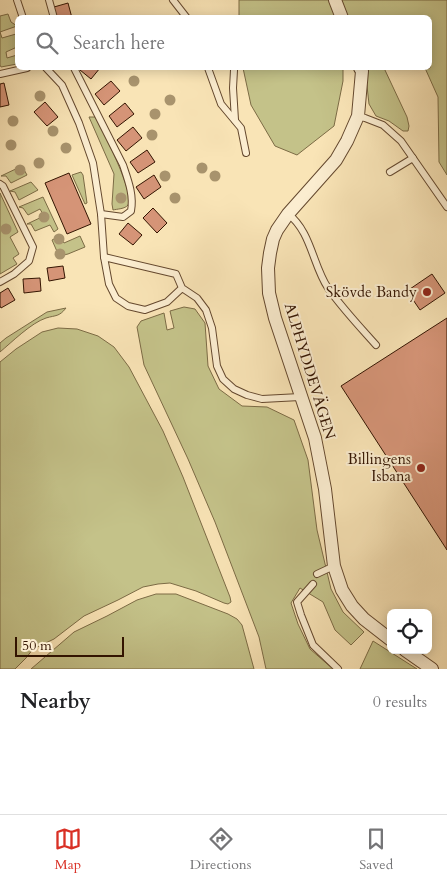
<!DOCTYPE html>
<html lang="en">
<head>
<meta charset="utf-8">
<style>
	:root { --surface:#fff; --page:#f6f6f6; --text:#202124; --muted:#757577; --line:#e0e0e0; --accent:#d93025 }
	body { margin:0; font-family:Cardo,serif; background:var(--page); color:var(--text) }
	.controls { position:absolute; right:15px; bottom:15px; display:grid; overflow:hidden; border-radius:8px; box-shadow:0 2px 12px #0003 }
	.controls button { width:45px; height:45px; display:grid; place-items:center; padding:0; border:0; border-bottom:1px solid var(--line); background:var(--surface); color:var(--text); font:25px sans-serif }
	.scale { position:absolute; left:15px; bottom:12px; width:109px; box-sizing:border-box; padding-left:5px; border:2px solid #331401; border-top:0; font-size:14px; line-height:18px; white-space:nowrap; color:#331401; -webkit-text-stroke:4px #fbedd0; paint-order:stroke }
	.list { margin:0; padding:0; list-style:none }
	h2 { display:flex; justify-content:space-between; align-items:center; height:65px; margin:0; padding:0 20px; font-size:21px }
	h2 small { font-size:16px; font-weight:400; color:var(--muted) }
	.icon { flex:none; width:28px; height:28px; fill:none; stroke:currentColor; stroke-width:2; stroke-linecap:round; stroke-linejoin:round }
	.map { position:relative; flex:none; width:447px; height:669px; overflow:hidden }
	.search { position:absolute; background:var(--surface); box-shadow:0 2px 12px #0003; left:15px; right:15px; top:15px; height:55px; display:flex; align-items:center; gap:12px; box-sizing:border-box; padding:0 18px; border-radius:8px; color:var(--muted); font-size:19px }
	.sheet { height:145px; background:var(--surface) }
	nav { display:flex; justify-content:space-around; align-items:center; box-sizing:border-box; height:70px; border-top:1px solid var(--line); background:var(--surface); font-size:14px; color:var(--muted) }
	nav a { display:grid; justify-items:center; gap:2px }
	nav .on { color:var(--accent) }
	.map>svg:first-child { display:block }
</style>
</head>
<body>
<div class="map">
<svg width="447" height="669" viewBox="0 0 447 669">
	<rect width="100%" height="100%" fill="#f9e4b6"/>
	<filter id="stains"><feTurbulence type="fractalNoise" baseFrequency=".004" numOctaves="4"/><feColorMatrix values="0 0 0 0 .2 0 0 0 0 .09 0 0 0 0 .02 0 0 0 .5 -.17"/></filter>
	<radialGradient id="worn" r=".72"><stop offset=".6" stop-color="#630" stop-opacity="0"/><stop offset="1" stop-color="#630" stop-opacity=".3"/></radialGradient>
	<g fill="#c4c289" stroke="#7c6b45">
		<polygon points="239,0 447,0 447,175 439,162 438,97 425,68 430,68 430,18 239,17"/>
		<polygon points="8,14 11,22 17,26 0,32 2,38 16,34 17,39 17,47 6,52 7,58 17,55 17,64 1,67 0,65 0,16"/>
		<polygon points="243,68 343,68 343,81 334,126 297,155 275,146 251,105"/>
		<polygon points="365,68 384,68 407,117 409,126 408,131 403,131 389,121 376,116 369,104"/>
		<path d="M89,117H96C102,129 136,196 128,205C125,209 117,209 113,210L112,204L114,174Z"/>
		<polygon points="22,166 27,175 11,183 6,176 1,176"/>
		<polygon points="81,172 83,175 87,203 85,204 72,175"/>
		<polygon points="31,182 38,190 19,200 15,192 10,191"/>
		<polygon points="0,193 18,232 10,237 19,254 13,258 17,264 0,274"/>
		<polygon points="43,197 58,229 54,232 50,225 35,231 31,224 27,224 44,216 40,209 28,215 23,208 19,207"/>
		<polygon points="60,236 64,243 80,236 85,247 68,254 59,256 52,240"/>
		<polygon points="184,307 195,309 205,323 208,366 219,389 242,406 267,407 294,420 308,460 317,530 331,589 343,612 364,632 351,645 335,630 323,602 300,588 291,603 298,624 310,649 333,669 266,669 259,637 215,522 188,459 144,365 137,327 141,321 164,313 167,330 174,328 170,311"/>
		<path d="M66,308C59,317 56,315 46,318C31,323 12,342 0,352V343L6,338L47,312Z"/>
		<polygon points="58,328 77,329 98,336 114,347 129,367 163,431 183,477 230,597 231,602 228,604 224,603 196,591 170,583 158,584 143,587 118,600 84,616 54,639 33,649 26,658 15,669 0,669 0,362 16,349 42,332"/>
		<polygon points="156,594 176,594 228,614 237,619 242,625 254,669 31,669 74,632 107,616 137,600"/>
		<polygon points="373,641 417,669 360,669"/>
	</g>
	<g fill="#d59477" stroke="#331401">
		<polygon points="68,3 72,18 57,18 54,7"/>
		<polygon points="82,68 100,68 91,79 80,70"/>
		<polygon points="111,81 120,91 104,105 95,94"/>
		<polygon points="4,83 9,105 0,107 0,84"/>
		<polygon points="45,102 58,117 47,126 34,112"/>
		<polygon points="125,103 134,114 117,127 109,116"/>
		<polygon points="133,127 142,138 126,151 117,140"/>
		<polygon points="147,150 155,162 138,173 130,162"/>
		<polygon points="69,173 91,224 67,234 45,183"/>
		<polygon points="154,175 161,187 144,199 136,187"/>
		<polygon points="153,208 167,223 157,233 143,218"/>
		<polygon points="128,223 142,235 133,245 119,234"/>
		<polygon points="63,266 65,278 49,281 47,268"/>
		<polygon points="432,274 445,293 420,310 407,291"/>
		<polygon points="40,278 41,291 24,293 23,279"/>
		<polygon points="8,288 15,300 1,308 0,306 0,293"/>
		<polygon points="447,318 447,550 341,386"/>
	</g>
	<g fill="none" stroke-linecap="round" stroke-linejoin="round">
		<defs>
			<g id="lane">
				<polyline points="17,0 23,18"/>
				<polyline points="49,0 54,18"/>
				<polyline points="173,0 187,18"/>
				<polyline points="46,68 62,85 79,123 93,163 101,214 104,257"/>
				<path d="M74,68L123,165C128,180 134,195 131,211L123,217L101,214"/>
				<polyline points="208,68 221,104 241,128 246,153"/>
				<polyline points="234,70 233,88 235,120"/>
				<polyline points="0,74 27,68"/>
				<polyline points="358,116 365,118 383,125 401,141 447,207"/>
				<polyline points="390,172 413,158"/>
				<polyline points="0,184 3,186 33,247 29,261 14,274 0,282"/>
				<path d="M288,214C311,231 313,266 328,288C342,308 360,327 376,345"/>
				<polyline points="182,288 167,302 145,310 128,306 116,298 109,284 104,257 176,274 182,288 197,298 206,310 212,328 217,366 223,379 234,389 247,395 262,399 300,397"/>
				<polyline points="317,574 334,566"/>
				<polyline points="313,584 297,602 301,615 313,645 338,669"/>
			</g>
			<g id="street">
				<polyline points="335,0 342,18"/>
				<polyline points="360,68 362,71 358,116 347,141 336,160 288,214 277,230 273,239 270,253 268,268 269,293 275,318 315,438 325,489 334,566 342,590 352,606 364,619 391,640"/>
				<polyline points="405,650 432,669"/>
			</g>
		</defs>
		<use href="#lane" stroke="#64482e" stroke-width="8"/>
		<use href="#street" stroke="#64482e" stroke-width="14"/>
		<use href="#lane" stroke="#fbedd0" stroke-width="6"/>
		<use href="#street" stroke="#fbedd0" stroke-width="12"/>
	</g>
	<g fill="#a8936d">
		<circle cx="134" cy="81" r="5.5"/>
		<circle cx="40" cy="96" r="5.5"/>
		<circle cx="170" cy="100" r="5.5"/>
		<circle cx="155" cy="114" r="5.5"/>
		<circle cx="13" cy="121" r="5.5"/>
		<circle cx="53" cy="131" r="5.5"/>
		<circle cx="152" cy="135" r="5.5"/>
		<circle cx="11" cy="145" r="5.5"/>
		<circle cx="66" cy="148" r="5.5"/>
		<circle cx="39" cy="163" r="5.5"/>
		<circle cx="202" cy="168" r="5.5"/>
		<circle cx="20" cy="170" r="5.5"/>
		<circle cx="165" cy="176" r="5.5"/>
		<circle cx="215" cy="176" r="5.5"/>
		<circle cx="121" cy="198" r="5.5"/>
		<circle cx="175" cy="198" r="5.5"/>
		<circle cx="44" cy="217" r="5.5"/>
		<circle cx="6" cy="229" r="5.5"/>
		<circle cx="59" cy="239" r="5.5"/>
		<circle cx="60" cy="254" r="5.5"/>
	</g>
	<g fill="#8f2418" stroke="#fbedd0" stroke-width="2">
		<circle cx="427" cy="292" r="5"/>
		<circle cx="421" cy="468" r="5"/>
	</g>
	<g text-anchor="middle" stroke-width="4" stroke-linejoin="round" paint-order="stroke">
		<g font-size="15" fill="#331401" stroke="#fbedd0" text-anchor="end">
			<text x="417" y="297">Skövde Bandy</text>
			<text x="411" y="464">Billingens<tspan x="411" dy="17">Isbana</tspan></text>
		</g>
		<g font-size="15" fill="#331401" stroke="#fbedd0">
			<text transform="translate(310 371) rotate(73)" y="5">ALPHYDDEVÄGEN</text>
		</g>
	</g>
	<rect width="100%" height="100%" filter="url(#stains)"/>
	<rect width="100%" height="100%" fill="url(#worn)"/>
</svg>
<div class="controls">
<button><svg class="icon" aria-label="locate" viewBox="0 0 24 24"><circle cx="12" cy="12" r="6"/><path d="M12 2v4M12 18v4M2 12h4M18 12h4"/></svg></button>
</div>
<div class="scale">50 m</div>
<div class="search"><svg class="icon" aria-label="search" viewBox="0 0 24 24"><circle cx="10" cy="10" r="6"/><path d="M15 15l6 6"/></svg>Search here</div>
</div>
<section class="sheet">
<h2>Nearby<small>0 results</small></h2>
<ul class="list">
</ul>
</section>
<nav>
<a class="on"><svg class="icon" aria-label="map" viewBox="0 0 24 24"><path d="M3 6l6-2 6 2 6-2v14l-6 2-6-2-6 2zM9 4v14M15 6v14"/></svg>Map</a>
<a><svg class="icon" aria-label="directions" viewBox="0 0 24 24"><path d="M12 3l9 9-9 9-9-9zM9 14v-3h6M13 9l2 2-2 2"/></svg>Directions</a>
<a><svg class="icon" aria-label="saved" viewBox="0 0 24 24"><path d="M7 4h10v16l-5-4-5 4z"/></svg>Saved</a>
</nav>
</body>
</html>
